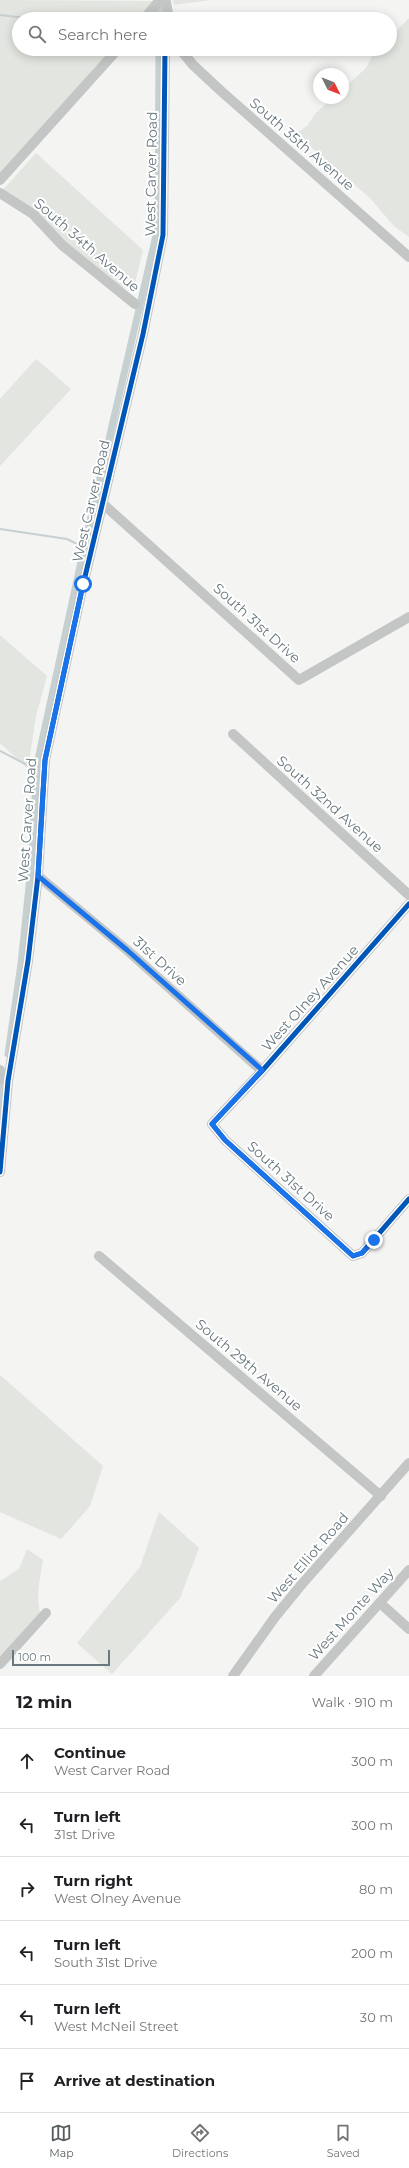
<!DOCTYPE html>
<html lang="en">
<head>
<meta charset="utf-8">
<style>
	:root { --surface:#fff; --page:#f2f2f2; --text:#202124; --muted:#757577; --line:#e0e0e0; --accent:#565c5f }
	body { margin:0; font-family:Montserrat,sans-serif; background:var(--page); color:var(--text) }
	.compass { position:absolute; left:313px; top:68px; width:36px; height:36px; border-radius:50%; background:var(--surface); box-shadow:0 2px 10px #0003; rotate:132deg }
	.scale { position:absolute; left:12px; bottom:10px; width:98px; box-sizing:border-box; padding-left:4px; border:2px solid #68787e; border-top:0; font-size:11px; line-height:14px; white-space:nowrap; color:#68787e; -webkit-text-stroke:3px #fff; paint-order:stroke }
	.stop { position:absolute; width:12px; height:12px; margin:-9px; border:3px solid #1a73e8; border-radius:50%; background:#fff }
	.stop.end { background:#1a73e8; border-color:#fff; box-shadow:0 1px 4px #0008 }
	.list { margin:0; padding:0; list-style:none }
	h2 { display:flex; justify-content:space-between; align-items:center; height:52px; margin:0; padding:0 16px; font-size:17px }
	h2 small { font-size:13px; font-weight:400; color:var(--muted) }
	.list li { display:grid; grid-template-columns:26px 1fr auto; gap:12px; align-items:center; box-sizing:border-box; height:64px; padding:0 16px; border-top:1px solid var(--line) }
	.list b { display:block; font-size:15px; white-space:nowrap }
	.list p { margin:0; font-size:13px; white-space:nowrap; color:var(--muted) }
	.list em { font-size:13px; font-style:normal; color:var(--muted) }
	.icon { flex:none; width:22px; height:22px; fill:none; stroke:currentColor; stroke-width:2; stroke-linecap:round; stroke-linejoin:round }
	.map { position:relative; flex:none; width:409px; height:1676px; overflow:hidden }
	.search { position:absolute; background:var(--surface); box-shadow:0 2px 10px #0003; left:12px; right:12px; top:12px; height:44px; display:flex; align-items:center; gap:10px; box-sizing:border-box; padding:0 14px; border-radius:22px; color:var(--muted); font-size:15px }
	.sheet { height:436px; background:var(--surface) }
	nav { display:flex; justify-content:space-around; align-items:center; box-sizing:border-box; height:56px; border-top:1px solid var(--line); background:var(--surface); font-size:11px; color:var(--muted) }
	nav a { display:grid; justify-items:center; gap:2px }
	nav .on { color:var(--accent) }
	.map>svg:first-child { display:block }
</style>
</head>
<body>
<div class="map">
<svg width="409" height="1676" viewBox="0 0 409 1676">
	<rect width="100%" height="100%" fill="#f4f4f3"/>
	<g fill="#e3e5e0">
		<polygon points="0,0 154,1 138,19 19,19 19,49 111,49 0,173"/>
		<polygon points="173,0 211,0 174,5"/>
		<polygon points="409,18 409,237 394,226 370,198 296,134 308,125 315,114 332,98 343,98 343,89 366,68 376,49 390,49 390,37"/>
		<polygon points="36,153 143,250 133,291 120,286 2,191"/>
		<polygon points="36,359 71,389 0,466 0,399"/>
		<polygon points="0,635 47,676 36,716 28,769 0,743"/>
		<polygon points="0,1375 103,1466 90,1506 61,1539 0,1512"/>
		<polygon points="159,1512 199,1548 180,1598 112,1674 77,1643 140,1567"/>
		<path d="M27,1549L43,1560C40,1579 35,1597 41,1616L0,1659V1581L19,1569Z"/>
	</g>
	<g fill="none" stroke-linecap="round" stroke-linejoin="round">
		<g stroke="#c6d0d0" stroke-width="2">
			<polyline points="0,15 34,19"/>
			<polyline points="0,529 67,539 75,543 83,552"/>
			<polyline points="0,751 37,770"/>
		</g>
		<g stroke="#c6d0d0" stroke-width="7">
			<polyline points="159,19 159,9"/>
			<polyline points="8,1054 21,964 31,867 37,764 87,534 155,240 158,220 159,49"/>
			<polyline points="0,1109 2,1088"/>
		</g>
		<g stroke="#c4c6c6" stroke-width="10">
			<polyline points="163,0 166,2 169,19"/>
			<polyline points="144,19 160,0"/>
			<polyline points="180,49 193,65 221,91 409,257"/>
			<polyline points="0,180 118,49"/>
			<polyline points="0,193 33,214 62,245 135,304"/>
			<polyline points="102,503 299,680 409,617"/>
			<polyline points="233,734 409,895"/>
			<polyline points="38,876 127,950 262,1071"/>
			<polyline points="409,904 262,1071 212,1124 225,1140 353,1256 362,1253 409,1199"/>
			<polyline points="0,1070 1,1080"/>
			<polyline points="0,1172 8,1081 28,961 38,876 45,760 83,585 143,334 163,235 165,49"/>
			<polyline points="99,1256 381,1496"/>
			<polyline points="380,1603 409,1629"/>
			<polyline points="0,1664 46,1613"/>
			<polyline points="233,1676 275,1617 302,1584 409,1463"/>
			<polyline points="314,1676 409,1570"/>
		</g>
		<defs>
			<g id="cycleway">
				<polyline points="409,904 262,1071 212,1124 225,1140 353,1256 362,1253 409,1199"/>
				<polyline points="0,1172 8,1081 28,961 38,876 45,760 83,585 143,334 163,235 165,49"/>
			</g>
		</defs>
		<use href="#cycleway" stroke="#fff" stroke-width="8"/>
		<use href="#cycleway" stroke="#0057b8" stroke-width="5"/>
	</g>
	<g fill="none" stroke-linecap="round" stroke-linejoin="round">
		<polyline stroke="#1a73e8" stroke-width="5" points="83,584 45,760 38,876 127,950 262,1070 212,1124 225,1140 353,1256 362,1253 374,1240"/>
	</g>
	<g text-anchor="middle" stroke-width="4" stroke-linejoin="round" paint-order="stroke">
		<g font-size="14" fill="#68787e" stroke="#fff">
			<text transform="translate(302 144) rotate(41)" y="5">South 35th Avenue</text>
			<text transform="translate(151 174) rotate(-89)" y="5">West Carver Road</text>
			<text transform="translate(87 245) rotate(41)" y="5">South 34th Avenue</text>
			<text transform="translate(91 501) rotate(-77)" y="5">West Carver Road</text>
			<text transform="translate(257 623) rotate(42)" y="5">South 31st Drive</text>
			<text transform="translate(330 804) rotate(42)" y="5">South 32nd Avenue</text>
			<text transform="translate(27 820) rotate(-86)" y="5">West Carver Road</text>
			<text transform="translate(160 961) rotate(42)" y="5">31st Drive</text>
			<text transform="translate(310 998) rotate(-48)" y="5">West Olney Avenue</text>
			<text transform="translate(291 1181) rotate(42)" y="5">South 31st Drive</text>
			<text transform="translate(249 1365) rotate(40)" y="5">South 29th Avenue</text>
			<text transform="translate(308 1558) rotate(-49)" y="5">West Elliot Road</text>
			<text transform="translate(351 1614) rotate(-48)" y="5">West Monte Way</text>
		</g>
	</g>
</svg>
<svg class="compass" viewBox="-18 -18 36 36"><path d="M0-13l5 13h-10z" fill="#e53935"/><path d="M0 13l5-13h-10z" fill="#757577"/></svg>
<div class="scale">100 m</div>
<div class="stop" style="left:83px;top:584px"></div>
<div class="stop end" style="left:374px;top:1240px"></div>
<div class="search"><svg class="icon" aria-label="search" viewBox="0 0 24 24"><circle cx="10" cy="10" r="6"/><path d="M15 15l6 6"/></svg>Search here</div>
</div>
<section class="sheet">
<h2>12 min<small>Walk · 910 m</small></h2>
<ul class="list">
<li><svg class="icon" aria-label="ahead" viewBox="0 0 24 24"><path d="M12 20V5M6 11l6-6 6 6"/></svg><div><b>Continue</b><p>West Carver Road</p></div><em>300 m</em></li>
<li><svg class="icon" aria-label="left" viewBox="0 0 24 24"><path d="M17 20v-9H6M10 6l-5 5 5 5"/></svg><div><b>Turn left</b><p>31st Drive</p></div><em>300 m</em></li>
<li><svg class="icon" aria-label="right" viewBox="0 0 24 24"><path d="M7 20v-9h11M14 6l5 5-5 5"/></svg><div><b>Turn right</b><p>West Olney Avenue</p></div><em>80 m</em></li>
<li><svg class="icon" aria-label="left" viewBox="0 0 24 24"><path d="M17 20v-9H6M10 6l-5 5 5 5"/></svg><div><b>Turn left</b><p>South 31st Drive</p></div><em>200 m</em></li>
<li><svg class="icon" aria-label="left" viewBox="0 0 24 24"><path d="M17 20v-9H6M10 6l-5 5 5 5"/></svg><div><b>Turn left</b><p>West McNeil Street</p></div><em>30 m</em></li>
<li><svg class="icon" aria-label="arrive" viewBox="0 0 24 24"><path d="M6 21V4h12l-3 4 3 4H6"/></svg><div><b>Arrive at destination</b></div></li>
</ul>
</section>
<nav>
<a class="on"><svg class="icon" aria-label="map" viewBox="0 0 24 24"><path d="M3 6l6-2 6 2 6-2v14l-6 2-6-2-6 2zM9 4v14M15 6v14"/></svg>Map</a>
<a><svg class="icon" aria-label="directions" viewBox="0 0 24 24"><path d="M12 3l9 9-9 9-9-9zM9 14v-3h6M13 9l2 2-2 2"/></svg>Directions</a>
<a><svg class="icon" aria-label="saved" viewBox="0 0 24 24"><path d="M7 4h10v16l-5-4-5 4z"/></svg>Saved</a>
</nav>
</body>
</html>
